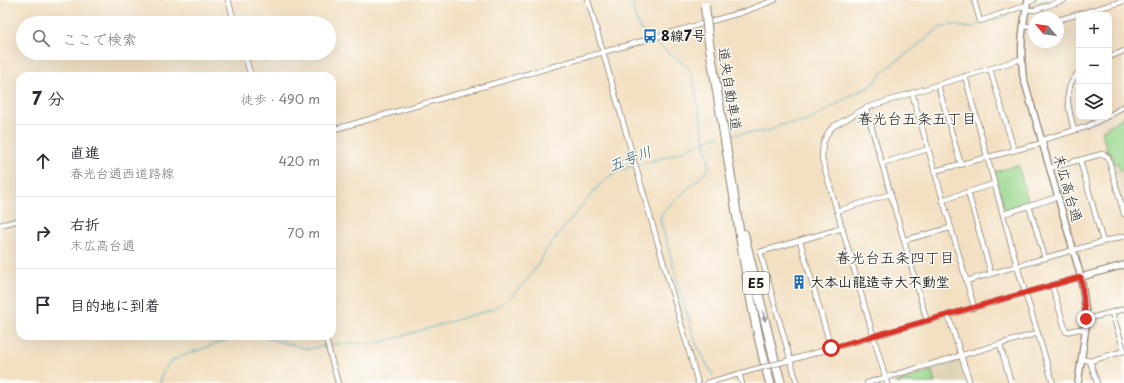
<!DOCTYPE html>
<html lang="ja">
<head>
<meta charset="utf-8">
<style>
	:root { --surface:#fff; --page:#f7f7f7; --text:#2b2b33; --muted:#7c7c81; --line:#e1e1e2 }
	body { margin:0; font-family:"Playpen Sans","Klee One",sans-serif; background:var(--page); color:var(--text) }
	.controls { position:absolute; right:12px; top:12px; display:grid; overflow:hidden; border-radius:8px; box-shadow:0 4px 16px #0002 }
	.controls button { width:36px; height:36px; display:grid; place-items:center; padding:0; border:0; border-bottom:1px solid var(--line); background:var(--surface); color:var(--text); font:20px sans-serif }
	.compass { position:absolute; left:1028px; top:12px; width:36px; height:36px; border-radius:50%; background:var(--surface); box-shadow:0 4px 16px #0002; rotate:299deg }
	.stop { position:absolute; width:12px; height:12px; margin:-9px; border:3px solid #d93025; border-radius:50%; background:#fff }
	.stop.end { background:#d93025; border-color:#fff; box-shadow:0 1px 4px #0008 }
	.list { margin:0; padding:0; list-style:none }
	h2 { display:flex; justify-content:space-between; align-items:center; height:52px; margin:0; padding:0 16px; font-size:17px }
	h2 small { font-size:13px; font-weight:400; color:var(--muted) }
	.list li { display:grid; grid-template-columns:26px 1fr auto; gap:12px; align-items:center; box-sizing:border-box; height:72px; padding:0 16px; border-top:1px solid var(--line) }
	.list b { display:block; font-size:15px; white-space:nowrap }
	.list p { margin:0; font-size:13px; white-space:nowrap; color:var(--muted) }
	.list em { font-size:13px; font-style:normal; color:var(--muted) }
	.icon { flex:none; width:22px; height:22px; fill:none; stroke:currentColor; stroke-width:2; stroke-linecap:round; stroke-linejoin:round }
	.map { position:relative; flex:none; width:1124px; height:383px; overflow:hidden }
	.search { position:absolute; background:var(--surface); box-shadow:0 4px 16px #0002; left:16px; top:16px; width:320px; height:44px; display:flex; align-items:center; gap:10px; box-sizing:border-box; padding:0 14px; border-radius:22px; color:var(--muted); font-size:15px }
	.panel { position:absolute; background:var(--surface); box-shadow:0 4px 16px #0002; left:16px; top:72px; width:320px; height:268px; border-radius:12px }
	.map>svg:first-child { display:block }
</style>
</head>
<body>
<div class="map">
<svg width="1124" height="383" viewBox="0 0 1124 383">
	<rect width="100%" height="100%" fill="#fdfcf7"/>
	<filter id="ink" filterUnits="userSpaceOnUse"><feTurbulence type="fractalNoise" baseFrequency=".025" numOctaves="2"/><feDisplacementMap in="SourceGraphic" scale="8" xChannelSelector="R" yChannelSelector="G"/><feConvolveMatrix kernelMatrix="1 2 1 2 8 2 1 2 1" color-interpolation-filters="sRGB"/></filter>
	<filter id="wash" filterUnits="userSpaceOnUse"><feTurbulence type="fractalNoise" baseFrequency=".012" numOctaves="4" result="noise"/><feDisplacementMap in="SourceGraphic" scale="16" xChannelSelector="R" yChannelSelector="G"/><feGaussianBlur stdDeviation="0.9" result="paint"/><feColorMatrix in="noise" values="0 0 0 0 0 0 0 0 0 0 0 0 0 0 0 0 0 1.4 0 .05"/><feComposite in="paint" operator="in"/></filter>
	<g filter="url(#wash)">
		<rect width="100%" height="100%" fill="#f3e0c3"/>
		<g fill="#dfd2b4">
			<polygon points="1124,114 1124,200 1112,157 1106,153 1100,128"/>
			<polygon points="957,360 960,362 966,383 890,383 891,379"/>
		</g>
		<g fill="#99d78d" stroke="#5a7a54">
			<polygon points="1124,117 1124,169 1120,170 1118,163 1115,164 1111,152 1108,153 1103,136 1103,130"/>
			<polygon points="1018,165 1029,204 1005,211 994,172"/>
			<polygon points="932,371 935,383 895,383"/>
		</g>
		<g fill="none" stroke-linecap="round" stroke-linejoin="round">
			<g stroke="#42adc0" stroke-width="1">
				<path d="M632,0C634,12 635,23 643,32"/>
				<polyline points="1036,4 1047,0"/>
				<polyline points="657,44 689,68 692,73 709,162 709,167 707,171 665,210 662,213 660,219 674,268"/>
				<polyline points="729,135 769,131 780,125 808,121 854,94 872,85 888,67 916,47 929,36 939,28 952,25 970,28 1010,14"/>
				<path d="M638,165C652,161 666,157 680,152C694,147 706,138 721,136"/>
				<polyline points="675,272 678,283"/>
				<polyline points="679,287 696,343 713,376"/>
				<polyline points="262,336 274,340 308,349 326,346"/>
				<polyline points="329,345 334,344 353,343 375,344 493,309 507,300 525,282 536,268 546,250 599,185 614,173 633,166"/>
				<polyline points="159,383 162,373 170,362 185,355 238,336"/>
			</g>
		</g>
	</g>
	<g filter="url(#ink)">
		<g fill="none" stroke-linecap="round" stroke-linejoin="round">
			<defs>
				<g id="minor">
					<polyline points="228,0 235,23"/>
					<polyline points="588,0 698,383"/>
					<polyline points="974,0 980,21 1027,5"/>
					<polyline points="1028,2 1034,0"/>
					<polyline points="1026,10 1035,10 1064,0"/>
					<polyline points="1058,20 1124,1"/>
					<polyline points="1023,26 1034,26"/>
					<polyline points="244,53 251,76"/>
					<polyline points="1109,57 1124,51"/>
					<polyline points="990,69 1014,150"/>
					<polyline points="965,76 1017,266 1053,383"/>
					<polyline points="938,85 961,165"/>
					<polyline points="912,93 974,307"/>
					<polyline points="866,108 927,321"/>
					<polyline points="1109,116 1124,106"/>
					<polyline points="332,130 743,12 775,0"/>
					<path d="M1074,130C1069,109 1061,90 1079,72"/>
					<polyline points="1042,140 1086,127 1106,117"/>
					<polyline points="1080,160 1103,242"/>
					<polyline points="623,163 628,160 632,152"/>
					<polyline points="883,163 928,149"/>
					<polyline points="1050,168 1102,154 1105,155 1108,157 1124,214"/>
					<polyline points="934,171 1043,143"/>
					<polyline points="968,192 991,274"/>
					<polyline points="942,200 994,184"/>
					<polyline points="1029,206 1045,258"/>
					<polyline points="837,211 891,194"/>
					<polyline points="1003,214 1058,197"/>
					<polyline points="0,225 20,220"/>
					<polyline points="905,240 950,228"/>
					<polyline points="800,241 831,348"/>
					<polyline points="966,281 1045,258 1124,236"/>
					<polyline points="1052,285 1066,332 1079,329 1085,330"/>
					<polyline points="1112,313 1124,350"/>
					<polyline points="948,315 970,383"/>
					<polyline points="1087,319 1124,309"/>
					<polyline points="325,336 338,383"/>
					<polyline points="1000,345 1011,383"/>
					<polyline points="1081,359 1090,361 1124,351"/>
					<polyline points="787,361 1081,277"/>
					<polyline points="1090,361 1097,383"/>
					<polyline points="739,374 742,383"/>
					<polyline points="707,383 756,369"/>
					<polyline points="797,383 760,252 843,228"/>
					<polyline points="867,383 1038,333"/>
					<polyline points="887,383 822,159 823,143 829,131 834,126 866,108 912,93 1021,59"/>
				</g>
				<g id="tertiary">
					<path d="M1028,0C1022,27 1020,48 1023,76L1081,277L1087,319L1078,383"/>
					<polyline points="1081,277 1124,265"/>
				</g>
				<g id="motorway">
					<path d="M708,36C716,85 724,134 732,183C742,250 752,318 770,383"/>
					<polyline points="744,234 774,358 781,383"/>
				</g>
			</defs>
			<use href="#minor" stroke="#887e70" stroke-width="6"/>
			<use href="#tertiary" stroke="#887e70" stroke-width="8"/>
			<use href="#motorway" stroke="#887e70" stroke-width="10"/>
			<use href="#minor" stroke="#fff" stroke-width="4.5"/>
			<use href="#tertiary" stroke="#fff" stroke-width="5.5"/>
			<use href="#motorway" stroke="#fff" stroke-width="8"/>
			<defs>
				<polyline id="minor-bridge" points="756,369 787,361"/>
				<polyline id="motorway-bridge" points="705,6 708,36"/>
			</defs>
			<use href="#minor-bridge" stroke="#887e70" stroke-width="6" stroke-linecap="butt"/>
			<use href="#motorway-bridge" stroke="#887e70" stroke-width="10" stroke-linecap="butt"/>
			<use href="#minor-bridge" stroke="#fff" stroke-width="4.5"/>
			<use href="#motorway-bridge" stroke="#fff" stroke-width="8"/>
		</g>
		<defs><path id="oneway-solid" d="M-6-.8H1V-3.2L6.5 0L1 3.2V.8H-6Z"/></defs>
		<use fill="#999" href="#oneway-solid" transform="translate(764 316) rotate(76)"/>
	</g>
	<g fill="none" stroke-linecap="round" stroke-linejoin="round" filter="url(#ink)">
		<polyline stroke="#d93025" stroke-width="5" points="831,348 1081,277 1086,319"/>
	</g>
	<defs>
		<symbol id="bus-bare" viewBox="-9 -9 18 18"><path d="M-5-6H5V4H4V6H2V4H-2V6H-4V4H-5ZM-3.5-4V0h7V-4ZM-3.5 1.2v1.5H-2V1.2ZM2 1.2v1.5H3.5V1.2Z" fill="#1f6fb2" stroke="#fdfcf7" stroke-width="2.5" paint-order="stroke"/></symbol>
		<symbol id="building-bare" viewBox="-9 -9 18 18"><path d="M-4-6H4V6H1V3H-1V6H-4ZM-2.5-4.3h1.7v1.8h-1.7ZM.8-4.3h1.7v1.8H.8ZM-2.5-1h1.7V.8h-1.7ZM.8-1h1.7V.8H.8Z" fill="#1f6fb2" stroke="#fdfcf7" stroke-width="2.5" paint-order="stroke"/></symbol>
	</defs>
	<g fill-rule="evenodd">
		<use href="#bus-bare" x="640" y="26" width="20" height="20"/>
		<use href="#building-bare" x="789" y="272" width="20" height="20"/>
	</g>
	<g text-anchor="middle" stroke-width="3" stroke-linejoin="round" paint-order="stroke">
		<rect fill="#fdfcf7" stroke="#605f5e" stroke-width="1" x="743" y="272" width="26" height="22" rx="3"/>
		<g font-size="13" font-weight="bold" fill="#1c1c1c">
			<text x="756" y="288">E5</text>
		</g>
		<g font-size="14" font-weight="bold" fill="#1c1c1c" stroke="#fdfcf7" text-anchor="start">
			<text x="661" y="41">8線7号</text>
			<text x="810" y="287">大本山龍造寺大不動堂</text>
		</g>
		<g font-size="14" fill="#1c1c1c" stroke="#fdfcf7">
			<text transform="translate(730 89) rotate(81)" y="5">道央自動車道</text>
			<text transform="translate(1068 188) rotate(74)" y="5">末広高台通</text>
		</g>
		<g font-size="15" fill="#1c1c1c" stroke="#fdfcf7">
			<text x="917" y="124">春光台五条五丁目</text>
			<text x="895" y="263">春光台五条四丁目</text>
		</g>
		<g font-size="15" font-style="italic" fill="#2d5d66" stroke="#fdfcf7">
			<text transform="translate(630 159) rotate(-21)" y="5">五号川</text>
		</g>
	</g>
</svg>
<div class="controls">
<button>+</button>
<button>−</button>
<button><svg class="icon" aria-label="layers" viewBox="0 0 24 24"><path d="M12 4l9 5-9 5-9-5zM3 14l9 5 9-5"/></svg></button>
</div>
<svg class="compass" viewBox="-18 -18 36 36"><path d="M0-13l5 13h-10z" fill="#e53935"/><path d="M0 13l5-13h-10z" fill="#7c7c81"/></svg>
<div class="stop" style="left:831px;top:348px"></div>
<div class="stop end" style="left:1086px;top:319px"></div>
<div class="search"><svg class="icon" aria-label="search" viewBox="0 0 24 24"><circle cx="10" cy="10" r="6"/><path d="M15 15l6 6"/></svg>ここで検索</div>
<section class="panel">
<h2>7 分<small>徒歩 · 490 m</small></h2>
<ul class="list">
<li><svg class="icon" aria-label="ahead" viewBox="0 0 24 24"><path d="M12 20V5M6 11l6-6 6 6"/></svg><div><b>直進</b><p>春光台通西道路線</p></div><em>420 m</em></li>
<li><svg class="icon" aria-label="right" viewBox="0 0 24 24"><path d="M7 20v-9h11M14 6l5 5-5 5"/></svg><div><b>右折</b><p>末広高台通</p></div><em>70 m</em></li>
<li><svg class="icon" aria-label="arrive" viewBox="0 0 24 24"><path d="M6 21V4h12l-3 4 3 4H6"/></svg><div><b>目的地に到着</b></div></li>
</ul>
</section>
</div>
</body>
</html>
